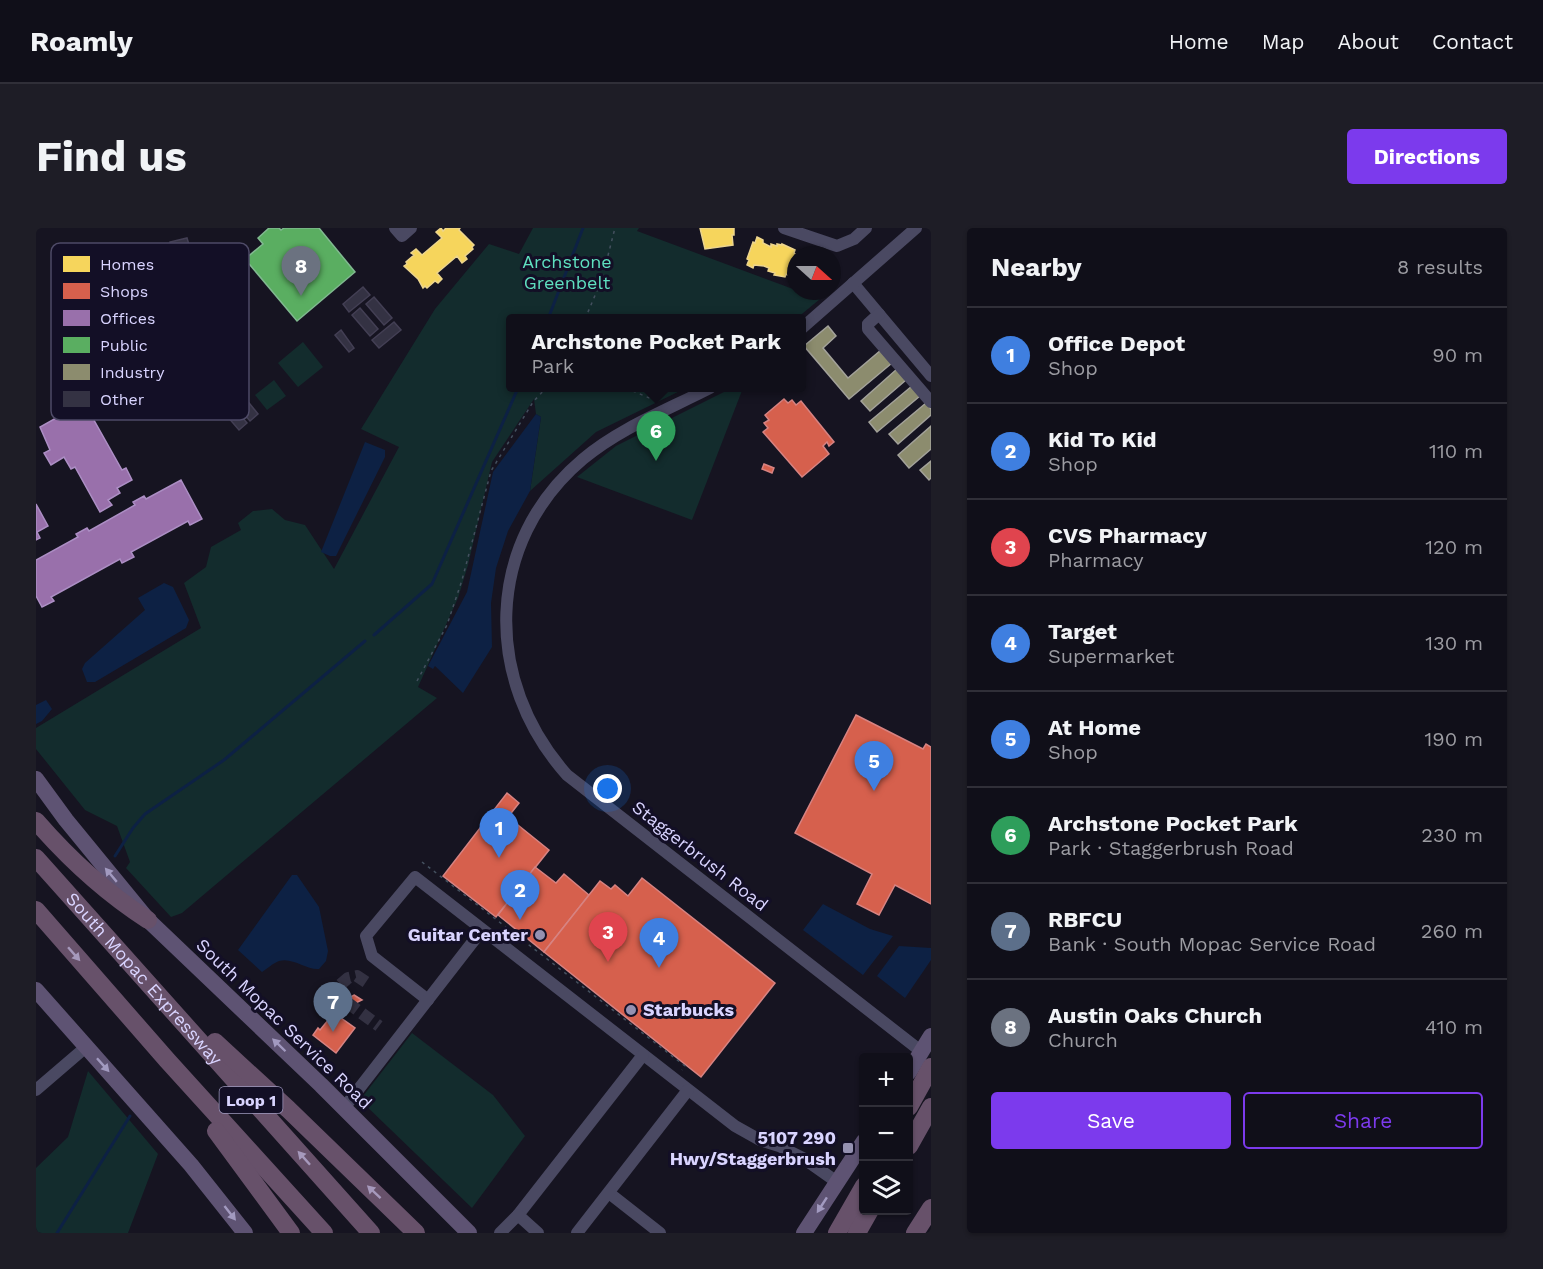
<!DOCTYPE html>
<html lang="en">
<head>
<meta charset="utf-8">
<style>
	:root { --surface:#100f19; --page:#1e1d26; --text:#f1f3f6; --muted:#9c9ca2; --line:#302f38; --accent:#7c3aed }
	body { margin:0; font-family:"Work Sans",sans-serif; background:var(--page); color:var(--text) }
	.controls { position:absolute; right:18px; bottom:18px; display:grid; overflow:hidden; border-radius:6px; box-shadow:0 2px 4px #0004 }
	.controls button { width:54px; height:54px; display:grid; place-items:center; padding:0; border:0; border-bottom:2px solid var(--line); background:var(--surface); color:var(--text); font:30px sans-serif }
	.compass { position:absolute; left:751px; top:18px; width:54px; height:54px; border-radius:50%; background:var(--surface); box-shadow:0 2px 4px #0004; rotate:111deg }
	.you { position:absolute; left:572px; top:561px; width:21px; height:21px; margin:-15px; border:4px solid #fff; border-radius:50%; background:#1a73e8; box-shadow:0 0 0 9px #1a73e833 }
	.badge { display:grid; place-items:center; width:39px; height:39px; border-radius:50%; background:var(--accent); color:#fff; font-size:20px; font-weight:700 }
	.pin { position:absolute; translate:-50% -50px; filter:drop-shadow(0 2px 3px #0008) }
	.pin::after { content:''; position:absolute; top:32px; width:21px; height:18px; background:inherit; clip-path:polygon(0 0,100% 0,50% 100%) }
	.popup { position:absolute; left:470px; top:86px; width:300px; height:78px; box-sizing:border-box; display:grid; place-content:center; border-radius:6px; background:var(--surface); filter:drop-shadow(0 2px 4px #0005); font-size:20px; white-space:nowrap; color:var(--muted) }
	.popup b { font-size:22px; color:var(--text) }
	.popup::after { content:''; position:absolute; left:50%; top:100%; margin-left:-12px; border:12px solid transparent; border-top-color:var(--surface) }
	.list { margin:0; padding:0; list-style:none }
	h2 { display:flex; justify-content:space-between; align-items:center; height:78px; margin:0; padding:0 24px; font-size:26px }
	h2 small { font-size:20px; font-weight:400; color:var(--muted) }
	.list li { display:grid; grid-template-columns:39px 1fr auto; gap:18px; align-items:center; box-sizing:border-box; height:96px; padding:0 24px; border-top:2px solid var(--line) }
	.list b { display:block; font-size:22px; white-space:nowrap }
	.list p { margin:0; font-size:20px; white-space:nowrap; color:var(--muted) }
	.list em { font-size:20px; font-style:normal; color:var(--muted) }
	.actions { display:flex; gap:12px; padding:18px 24px }
	.actions a { flex:1; padding:14px 0; border:2px solid var(--accent); border-radius:6px; text-align:center; font-size:21px; color:var(--accent) }
	.actions .main { background:var(--accent); color:#fff }
	.icon { flex:none; width:33px; height:33px; fill:none; stroke:currentColor; stroke-width:2; stroke-linecap:round; stroke-linejoin:round }
	.map { position:relative; flex:none; width:895px; height:1005px; overflow:hidden; border-radius:6px }
	header { display:flex; align-items:center; gap:36px; box-sizing:border-box; height:84px; padding:0 30px; background:var(--surface); border-bottom:2px solid var(--line) }
	header strong { font-size:28px }
	nav { display:flex; gap:33px; margin-inline-start:auto; font-size:21px }
	.intro { display:flex; align-items:center; justify-content:space-between; box-sizing:border-box; height:144px; padding:0 36px }
	h1 { margin:0; font-size:42px }
	.button { padding:15px 27px; border-radius:6px; background:var(--accent); color:#fff; font-size:21px; font-weight:700 }
	main { display:flex; gap:36px; padding:0 36px }
	aside { flex:1; background:var(--surface); border-radius:6px; box-shadow:0 2px 4px #0004 }
	.map>svg:first-child { display:block }
</style>
</head>
<body>
<header>
<strong>Roamly</strong>
<nav><a>Home</a><a>Map</a><a>About</a><a>Contact</a></nav>
</header>
<div class="intro"><h1>Find us</h1><a class="button">Directions</a></div>
<main>
<div class="map">
<svg width="895" height="1005" viewBox="0 0 895 1005">
	<rect width="100%" height="100%" fill="#161421"/>
	<g fill="#132c2d">
		<polygon points="497,0 603,0 601,3 784,71 761,90 474,91 474,160 650,160 560,204 494,263 505,189 500,186 498,171 456,234 432,337 422,370 382,459 401,470 146,685 135,689 90,640 94,634 81,598 49,582 0,521 0,500 165,400 148,355 170,339 175,319 205,302 202,295 217,283 236,281 249,292 269,297 298,341 363,219 325,201 399,81 453,16 483,26"/>
		<polygon points="129,84 143,100 125,116 111,100"/>
		<polygon points="267,114 287,139 262,159 242,135"/>
		<polygon points="238,152 250,168 231,182 219,167"/>
		<polygon points="696,160 707,160 656,292 541,249 580,218"/>
		<polygon points="376,805 457,867 489,908 436,980 324,872"/>
		<polygon points="52,843 122,926 92,1005 0,1005 0,940 32,909"/>
	</g>
	<g fill="#0d2144">
		<polygon points="500,186 505,189 494,263 472,303 460,340 455,375 456,419 427,465 399,438 397,441 392,438 431,364 457,244"/>
		<polygon points="329,214 349,222 349,229 300,328 294,328 285,324"/>
		<polygon points="128,355 137,359 153,392 150,400 59,454 51,454 46,441 49,435 109,382 102,370"/>
		<polygon points="10,472 16,481 6,493 0,496 0,477"/>
		<path d="M256,647H261L283,679L292,723L290,733L283,741C270,742 257,729 243,733C237,735 231,741 226,744L202,722Z"/>
		<polygon points="787,676 834,701 857,708 827,747 767,702"/>
		<polygon points="863,718 895,720 895,732 869,770 841,748"/>
	</g>
	<g fill="#f6d55c" stroke="#edd58d" stroke-width="1.5">
		<polygon points="405,0 407,3 410,0 424,0 423,2 438,17 436,19 437,21 429,28 431,31 426,35 421,28 401,45 406,51 402,55 399,53 391,60 389,58 387,60 382,51 368,38 371,36 370,34 378,27 375,25 380,21 386,27 406,10 400,4"/>
		<polygon points="664,0 698,0 698,7 696,7 697,17 669,21"/>
		<polygon points="721,9 727,12 727,15 735,19 735,16 741,18 741,16 746,17 746,16 759,22 758,25 763,27 760,27 760,52 750,46 749,49 738,47 739,45 732,43 733,40 728,38 718,37 717,40 711,37 713,32 711,31 717,14 719,15"/>
	</g>
	<g fill="#d6604d" stroke="#d78382" stroke-width="1.5">
		<polygon points="748,171 752,175 756,172 760,177 765,173 798,214 793,218 791,214 787,218 793,226 766,249 727,204 732,200 728,195 733,192 729,187"/>
		<polygon points="728,236 738,240 736,245 726,241"/>
		<polygon points="820,487 887,521 890,516 895,519 895,676 859,657 843,687 821,676 836,646 759,605"/>
		<polygon points="471,565 483,575 472,589 513,622 460,689 407,648"/>
		<polygon points="499,639 520,655 528,646 553,667 508,724 462,687"/>
		<polygon points="606,650 739,755 665,849 508,724 564,653 575,661 579,657 592,668"/>
		<polygon points="318,767 326,772 305,782 301,787 298,785 301,780 298,778"/>
		<polygon points="298,785 319,800 300,825 277,807 282,800 284,802"/>
	</g>
	<g fill="#9970ab" stroke="#ac8ec4" stroke-width="1.5">
		<polygon points="52,172 58,183 54,185 86,242 90,240 96,252 81,260 84,265 72,272 76,277 64,284 39,239 35,241 28,229 15,237 8,225 14,222 4,199"/>
		<polygon points="145,252 166,291 154,297 152,293 95,324 98,329 86,335 84,331 15,369 18,373 6,379 0,368 0,332 42,309 40,306 51,300 53,303 99,277 97,274 108,268 110,271"/>
		<polygon points="0,276 12,298 1,304 4,310 0,312"/>
	</g>
	<g fill="#5aae61" stroke="#80b990" stroke-width="1.5">
		<polygon points="233,0 243,0 245,2 248,0 283,0 319,44 261,93 209,31 227,16 222,10"/>
		<polygon points="121,33 142,35 139,64 132,73 133,74 111,93 86,63"/>
		<polygon points="154,101 196,148 194,151 199,157 178,174 173,168 172,169 137,127 138,126 133,119"/>
	</g>
	<g fill="#8c8c6e" stroke="#a3a29a" stroke-width="1.5">
		<polygon points="792,98 800,108 787,120 812,150 845,122 856,135 813,171 768,118"/>
		<polygon points="861,141 870,152 834,183 825,173"/>
		<polygon points="876,158 884,168 841,204 833,194"/>
		<polygon points="890,175 895,181 895,187 862,216 853,206"/>
		<polygon points="895,198 895,221 873,240 862,227"/>
		<polygon points="895,233 895,250 893,252 884,242"/>
	</g>
	<g fill="none" stroke-linecap="round" stroke-linejoin="round">
		<g stroke="#0d2144" stroke-width="3">
			<polyline points="512,91 547,0"/>
			<polyline points="338,407 396,356 482,160"/>
			<polyline points="79,628 97,600 109,586 188,532 329,413"/>
			<polyline points="21,1005 94,888"/>
		</g>
	</g>
	<g fill="#343243" stroke="#433f54" stroke-width="1.5">
		<polygon points="151,10 154,20 137,24 134,14"/>
		<polygon points="327,59 334,67 313,84 307,76"/>
		<polygon points="338,69 356,90 348,97 330,76"/>
		<polygon points="324,80 342,101 334,108 316,87"/>
		<polygon points="358,94 365,102 343,120 336,112"/>
		<polygon points="305,102 318,120 313,124 299,107"/>
		<polygon points="205,165 222,186 214,193 196,172"/>
		<polygon points="193,174 211,195 203,202 185,181"/>
	</g>
	<g fill="none" stroke-linecap="round" stroke-linejoin="round">
		<polyline stroke="#333142" stroke-width="12" stroke-dasharray="12 6" stroke-linecap="butt" points="330,754 321,748 312,750 304,757 301,767 343,798"/>
		<g stroke="#44505f" stroke-width="1.5" stroke-dasharray="3 4.5" stroke-linecap="butt">
			<polyline points="549,91 566,51 579,0"/>
			<polyline points="590,160 618,172"/>
			<polyline points="381,453 411,397 426,352 455,243 497,174 510,160"/>
			<polyline points="386,634 649,838 646,842"/>
		</g>
		<g stroke="#4a4962" stroke-width="12">
			<polyline points="359,0 366,8 375,0"/>
			<polyline points="748,0 801,18 818,11 830,0"/>
			<polyline points="817,55 895,148"/>
			<polyline points="843,86 832,96 832,101 895,174"/>
			<polyline points="765,101 880,0"/>
			<path d="M674,160C631,182 584,200 547,231C448,314 447,453 531,547L886,824"/>
			<polyline points="392,772 336,728 330,708 379,649 699,898 724,912 743,918 767,930 801,954"/>
			<polyline points="0,862 50,819"/>
			<polyline points="308,880 446,702"/>
			<polyline points="573,965 624,1005"/>
			<polyline points="482,987 607,827"/>
			<polyline points="464,1005 482,987 502,1005"/>
			<polyline points="541,1005 652,862"/>
		</g>
		<g stroke="#5e5373" stroke-width="16">
			<polyline points="0,551 30,592 112,692 285,857 433,1005"/>
			<polyline points="0,762 155,937 209,1005"/>
			<polyline points="873,844 895,808"/>
			<polyline points="768,1005 828,913"/>
		</g>
		<g stroke="#67516a" stroke-width="18">
			<path d="M0,593C33,631 70,665 112,692"/>
			<path id="s1" d="M0,630L335,1005"/>
			<polyline points="0,682 131,832 288,1005"/>
			<polyline points="179,814 252,881 380,1005"/>
			<polyline points="873,879 895,839"/>
			<polyline points="180,903 255,1005"/>
			<polyline points="873,918 895,879"/>
			<polyline points="801,1005 828,958"/>
			<polyline points="821,1005 834,982"/>
			<polyline points="879,1005 895,980"/>
		</g>
	</g>
	<defs><path id="oneway-solid" d="M-6-.8H1V-3.2L6.5 0L1 3.2V.8H-6Z" transform="scale(1.5)"/></defs>
	<g fill="#a29ac0">
		<use href="#oneway-solid" transform="translate(75 647) rotate(-130)"/>
		<use href="#oneway-solid" transform="translate(243 817) rotate(-136)"/>
		<use href="#oneway-solid" transform="translate(67 837) rotate(48)"/>
		<use href="#oneway-solid" transform="translate(786 977) rotate(123)"/>
		<use href="#oneway-solid" transform="translate(194 985) rotate(52)"/>
	</g>
	<g fill="#a699bc">
		<use href="#oneway-solid" transform="translate(38 726) rotate(49)"/>
		<use href="#oneway-solid" transform="translate(268 930) rotate(-132)"/>
		<use href="#oneway-solid" transform="translate(338 964) rotate(-137)"/>
	</g>
	<g fill="#9591b1" stroke="#130f26" stroke-width="2">
		<circle cx="504" cy="707" r="6"/>
		<circle cx="595" cy="782" r="6"/>
		<rect x="806" y="914" width="12" height="12" rx="3"/>
	</g>
	<g text-anchor="middle" stroke-width="6" stroke-linejoin="round" paint-order="stroke">
		<rect fill="#130f26" stroke="#9e99be" stroke-width="1.5" x="183.5" y="859" width="63" height="26" rx="4.5"/>
		<g font-size="16" font-weight="bold" fill="#d9d4ff">
			<text x="215" y="878">Loop 1</text>
		</g>
		<g font-size="18" fill="#5fe0c0" stroke="#130f26">
			<text x="531" y="40">Archstone<tspan x="531" dy="21">Greenbelt</tspan></text>
		</g>
		<g font-size="18" fill="#d9d4ff" stroke="#130f26">
			<text transform="translate(664 628) rotate(38)" y="6">Staggerbrush Road</text>
			<text dy="6" stroke="none"><textPath href="#s1" startOffset="162">South Mopac Expressway</textPath></text>
			<text transform="translate(248 796) rotate(44)" y="6">South Mopac Service Road</text>
		</g>
		<g font-size="18" font-weight="bold" fill="#d9d4ff" stroke="#130f26" text-anchor="end">
			<text x="492" y="713">Guitar Center</text>
			<text x="607" y="788" text-anchor="start">Starbucks</text>
			<text x="800" y="916">5107 290<tspan x="800" dy="21">Hwy/Staggerbrush</tspan></text>
		</g>
	</g>
	<rect x="15" y="15" width="198" height="177" rx="9" fill="#130f26" stroke="#4e4a67" stroke-width="1.5"/>
	<rect x="27" y="28" width="27" height="16" fill="#f6d55c"/>
	<rect x="27" y="55" width="27" height="16" fill="#d6604d"/>
	<rect x="27" y="82" width="27" height="16" fill="#9970ab"/>
	<rect x="27" y="109" width="27" height="16" fill="#5aae61"/>
	<rect x="27" y="136" width="27" height="16" fill="#8c8c6e"/>
	<rect x="27" y="163" width="27" height="16" fill="#343243"/>
	<g font-size="16" fill="#d9d4ff">
		<text x="64" y="42">Homes</text>
		<text x="64" y="69">Shops</text>
		<text x="64" y="96">Offices</text>
		<text x="64" y="123">Public</text>
		<text x="64" y="150">Industry</text>
		<text x="64" y="177">Other</text>
	</g>
</svg>
<div class="controls">
<button>+</button>
<button>−</button>
<button><svg class="icon" aria-label="layers" viewBox="0 0 24 24"><path d="M12 4l9 5-9 5-9-5zM3 14l9 5 9-5"/></svg></button>
</div>
<svg class="compass" viewBox="-18 -18 36 36"><path d="M0-13l5 13h-10z" fill="#e53935"/><path d="M0 13l5-13h-10z" fill="#9c9ca2"/></svg>
<div class="you"></div>
<div class="pin badge" style="left:463px;top:630px;background:#3f7fe0">1</div>
<div class="pin badge" style="left:484px;top:692px;background:#3f7fe0">2</div>
<div class="pin badge" style="left:572px;top:734px;background:#e0444e">3</div>
<div class="pin badge" style="left:623px;top:740px;background:#3f7fe0">4</div>
<div class="pin badge" style="left:838px;top:563px;background:#3f7fe0">5</div>
<div class="pin badge" style="left:620px;top:233px;background:#2e9e5b">6</div>
<div class="popup"><b>Archstone Pocket Park</b>Park</div>
<div class="pin badge" style="left:297px;top:804px;background:#5c6f8a">7</div>
<div class="pin badge" style="left:265px;top:68px;background:#6b7280">8</div>
</div>
<aside>
<h2>Nearby<small>8 results</small></h2>
<ul class="list">
<li><span class="badge" style="background:#3f7fe0">1</span><div><b>Office Depot</b><p>Shop</p></div><em>90 m</em></li>
<li><span class="badge" style="background:#3f7fe0">2</span><div><b>Kid To Kid</b><p>Shop</p></div><em>110 m</em></li>
<li><span class="badge" style="background:#e0444e">3</span><div><b>CVS Pharmacy</b><p>Pharmacy</p></div><em>120 m</em></li>
<li><span class="badge" style="background:#3f7fe0">4</span><div><b>Target</b><p>Supermarket</p></div><em>130 m</em></li>
<li><span class="badge" style="background:#3f7fe0">5</span><div><b>At Home</b><p>Shop</p></div><em>190 m</em></li>
<li><span class="badge" style="background:#2e9e5b">6</span><div><b>Archstone Pocket Park</b><p>Park · Staggerbrush Road</p></div><em>230 m</em></li>
<li><span class="badge" style="background:#5c6f8a">7</span><div><b>RBFCU</b><p>Bank · South Mopac Service Road</p></div><em>260 m</em></li>
<li><span class="badge" style="background:#6b7280">8</span><div><b>Austin Oaks Church</b><p>Church</p></div><em>410 m</em></li>
</ul>
<div class="actions"><a class="main">Save</a><a>Share</a></div>
</aside>
</main>
</body>
</html>
